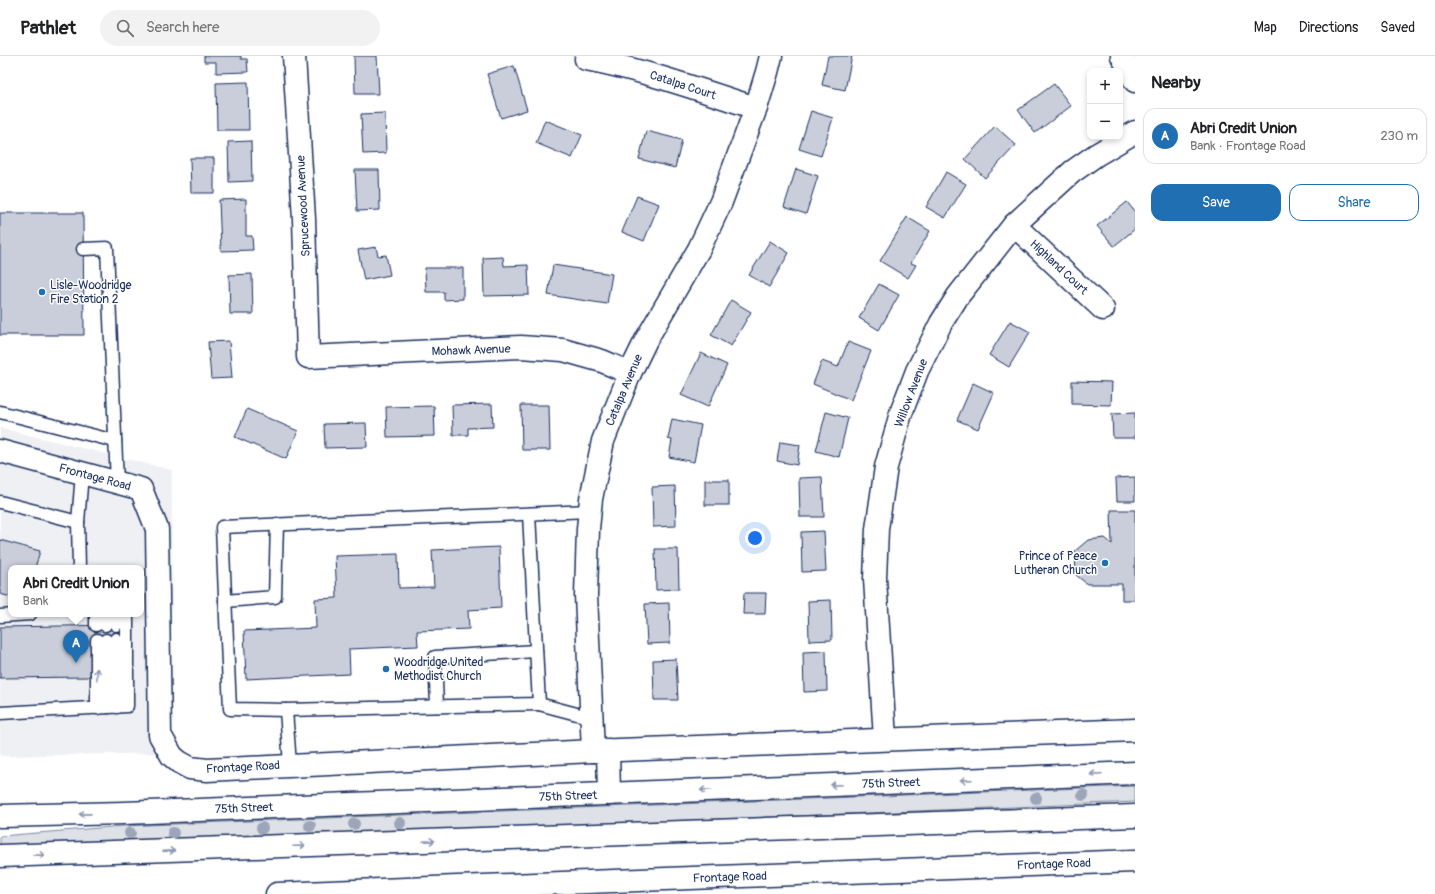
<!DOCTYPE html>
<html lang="en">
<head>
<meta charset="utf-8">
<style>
	:root { --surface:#fff; --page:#f2f2f2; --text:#202124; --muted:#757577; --line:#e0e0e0; --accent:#1f6fb2 }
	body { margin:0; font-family:Pangolin,sans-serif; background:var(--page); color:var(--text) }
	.controls { position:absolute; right:12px; top:12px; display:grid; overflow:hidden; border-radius:8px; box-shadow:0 2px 6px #0003 }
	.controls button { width:36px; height:36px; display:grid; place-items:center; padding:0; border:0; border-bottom:1px solid var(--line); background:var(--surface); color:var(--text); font:20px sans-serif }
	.you { position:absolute; left:755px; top:482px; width:14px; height:14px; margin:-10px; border:3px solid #fff; border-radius:50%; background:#1a73e8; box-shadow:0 0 0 6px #1a73e833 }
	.badge { display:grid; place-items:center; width:26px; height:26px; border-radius:50%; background:var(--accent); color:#fff; font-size:13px; font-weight:700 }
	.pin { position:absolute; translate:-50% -33px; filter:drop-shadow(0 1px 2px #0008) }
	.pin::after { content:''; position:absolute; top:21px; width:14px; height:12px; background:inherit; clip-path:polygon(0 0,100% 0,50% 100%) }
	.popup { position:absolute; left:8px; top:509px; width:136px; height:52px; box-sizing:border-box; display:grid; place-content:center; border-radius:8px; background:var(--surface); filter:drop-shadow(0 1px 3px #0005); font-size:13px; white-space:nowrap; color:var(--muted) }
	.popup b { font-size:15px; color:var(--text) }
	.popup::after { content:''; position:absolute; left:50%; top:100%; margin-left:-8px; border:8px solid transparent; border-top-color:var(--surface) }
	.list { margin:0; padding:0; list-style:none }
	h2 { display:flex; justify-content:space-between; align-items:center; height:52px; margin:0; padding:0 16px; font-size:17px }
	h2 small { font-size:13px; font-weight:400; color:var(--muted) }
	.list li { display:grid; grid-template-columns:26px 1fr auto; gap:12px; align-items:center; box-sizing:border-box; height:56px; margin:0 8px 8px; padding:0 8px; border:1px solid var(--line); border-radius:12px }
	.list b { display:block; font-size:15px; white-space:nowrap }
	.list p { margin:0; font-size:13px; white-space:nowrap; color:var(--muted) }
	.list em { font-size:13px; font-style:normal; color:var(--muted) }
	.actions { display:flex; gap:8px; padding:12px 16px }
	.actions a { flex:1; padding:9px 0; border:1px solid var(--accent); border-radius:12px; text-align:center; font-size:14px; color:var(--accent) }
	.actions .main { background:var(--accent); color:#fff }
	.icon { flex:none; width:22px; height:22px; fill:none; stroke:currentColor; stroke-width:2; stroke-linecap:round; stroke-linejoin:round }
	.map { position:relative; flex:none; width:1135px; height:838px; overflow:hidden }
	header { display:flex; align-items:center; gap:24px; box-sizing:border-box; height:56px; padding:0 20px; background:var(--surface); border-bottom:1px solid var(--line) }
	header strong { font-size:19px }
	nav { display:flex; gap:22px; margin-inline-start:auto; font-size:14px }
	.search { width:280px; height:36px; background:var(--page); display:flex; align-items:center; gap:10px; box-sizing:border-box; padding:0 14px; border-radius:22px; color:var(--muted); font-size:15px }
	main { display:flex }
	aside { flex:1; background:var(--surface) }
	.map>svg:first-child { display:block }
</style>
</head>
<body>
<header>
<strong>Pathlet</strong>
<div class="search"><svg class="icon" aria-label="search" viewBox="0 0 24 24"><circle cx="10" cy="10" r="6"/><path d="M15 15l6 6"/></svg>Search here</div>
<nav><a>Map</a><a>Directions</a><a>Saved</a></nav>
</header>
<main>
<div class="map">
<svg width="1135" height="838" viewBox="0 0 1135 838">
	<rect width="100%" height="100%" fill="#fff"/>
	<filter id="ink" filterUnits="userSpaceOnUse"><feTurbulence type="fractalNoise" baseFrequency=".025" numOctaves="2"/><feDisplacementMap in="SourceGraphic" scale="8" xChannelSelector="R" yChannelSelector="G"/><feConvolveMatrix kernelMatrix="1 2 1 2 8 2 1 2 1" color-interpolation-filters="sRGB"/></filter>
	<g filter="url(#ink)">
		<path fill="#eff0f4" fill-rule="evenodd" d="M0,372L172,414L171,697L0,700ZM11,512H141V558H11Z"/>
		<polygon fill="#dee1e7" stroke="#7c88a2" points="1135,730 1135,746 210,784 0,790 0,780 124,770"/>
		<g fill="#caceda" stroke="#1b2f5e">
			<polygon points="204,0 241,0 241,3 247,3 248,16 216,17 216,6 204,6"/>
			<polygon points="354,0 377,0 379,38 355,38"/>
			<polygon points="828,0 852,0 845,34 822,29"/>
			<polygon points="514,10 527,54 501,62 487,18"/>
			<polygon points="248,26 249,74 217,74 216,27"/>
			<polygon points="1054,28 1071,50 1035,77 1018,54"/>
			<polygon points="811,55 833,62 821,100 799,93"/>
			<polygon points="385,57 386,97 363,98 361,58"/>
			<polygon points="545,64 582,79 572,102 536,87"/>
			<polygon points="995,70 1016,89 985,122 965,103"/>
			<polygon points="646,75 682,84 675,112 639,103"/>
			<polygon points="251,85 252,125 229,126 228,86"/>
			<polygon points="190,102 214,102 214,137 191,137"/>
			<polygon points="796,113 818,120 806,158 784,151"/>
			<polygon points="355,114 379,114 380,154 357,155"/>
			<polygon points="946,116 966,128 945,162 926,151"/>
			<polygon points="637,140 659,148 644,185 622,176"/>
			<polygon points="246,143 246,180 252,180 253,194 221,195 219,144"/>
			<polygon points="1127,146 1135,156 1135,173 1114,190 1097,170"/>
			<polygon points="0,157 83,157 84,279 0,279"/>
			<polygon points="907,161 930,175 911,207 916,209 908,222 880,205"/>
			<polygon points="770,185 789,197 769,231 749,219"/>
			<polygon points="376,191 378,200 386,199 390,219 364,224 358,194"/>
			<polygon points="503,201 504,210 528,209 529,239 484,240 483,202"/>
			<polygon points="553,209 612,218 607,248 548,239"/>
			<polygon points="425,212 463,212 463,243 444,244 444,236 426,236"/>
			<polygon points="252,218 253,258 230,258 229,219"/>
			<polygon points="879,228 899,239 879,274 859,262"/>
			<polygon points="731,244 751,256 731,290 711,279"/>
			<polygon points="1010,265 1030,276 1009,311 989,299"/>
			<polygon points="229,285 232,322 211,323 208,286"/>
			<polygon points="848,286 871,295 851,344 813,328 822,305 838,311"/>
			<polygon points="701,297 727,309 708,351 681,339"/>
			<polygon points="1072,325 1112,326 1111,349 1072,348"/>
			<polygon points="973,327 994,337 978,373 957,364"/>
			<polygon points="492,348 493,371 468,372 468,379 453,379 452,349"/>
			<polygon points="521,349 549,349 550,394 522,394"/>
			<polygon points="434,350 435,380 387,381 386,351"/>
			<polygon points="247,353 298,375 286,403 235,381"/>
			<polygon points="826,356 848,362 839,401 816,395"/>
			<polygon points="1135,357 1135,382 1113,382 1112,358"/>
			<polygon points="672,363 701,369 694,406 669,401 672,384 668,383"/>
			<polygon points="366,367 367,391 325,392 324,368"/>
			<polygon points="780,386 800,389 797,409 777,405"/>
			<polygon points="822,421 824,461 800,461 799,422"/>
			<polygon points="1135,421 1135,445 1117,445 1116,422"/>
			<rect x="705" y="424" width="24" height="25"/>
			<polygon points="675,430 676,470 653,471 652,431"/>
			<polygon points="1111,454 1135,454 1135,544 1122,544 1122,528 1087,528 1076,519 1075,495 1088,484 1105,482 1112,488"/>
			<polygon points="824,475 826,515 802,516 801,476"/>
			<polygon points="0,484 40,495 35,512 11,512 11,541 0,538"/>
			<polygon points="499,491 501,552 468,554 469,573 417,575 418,590 349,593 350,618 246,623 244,575 316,572 315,543 337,542 335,500 398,498 399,532 434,531 432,494"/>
			<polygon points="655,493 678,493 679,533 656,534"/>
			<polygon points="744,537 766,537 765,558 743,558"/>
			<polygon points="831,544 832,584 809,585 808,545"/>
			<polygon points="669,547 670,587 647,588 645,548"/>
			<polygon points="123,569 123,583 88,621 0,622 0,571"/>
			<polygon points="826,595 827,635 804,636 803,596"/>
			<polygon points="676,603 678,644 654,644 653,604"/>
		</g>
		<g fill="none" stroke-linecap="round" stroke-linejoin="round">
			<defs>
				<g id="service">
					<polyline points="83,193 107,192 117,427"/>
					<polyline points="0,356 115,385"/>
					<polyline points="0,446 78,466"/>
					<polyline points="529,458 539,648 592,662"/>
					<polyline points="79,512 78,466 82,418"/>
					<polyline points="225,545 275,541 277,468"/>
					<polyline points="96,558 96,569"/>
					<polyline points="105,558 105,569"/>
					<polyline points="116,558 116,569"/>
					<polyline points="0,560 30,558"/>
					<polyline points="116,583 117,651"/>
					<polyline points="97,584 97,652"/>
					<polyline points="106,584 108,651"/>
					<polyline points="437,650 435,601 536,595"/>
					<polyline points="286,654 539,648"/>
					<polyline points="0,657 127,650 127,558"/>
					<polyline points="290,709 286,654 230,653 222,471 589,455"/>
				</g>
				<g id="minor">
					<polyline points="294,0 304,163 308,301 521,291 563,294 602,305 630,317"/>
					<polyline points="1122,0 1135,25"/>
					<path d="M586,3C644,14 700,34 756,52"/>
					<polyline points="1014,169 1103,253"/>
					<polyline points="0,395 141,433 157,473 160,679 172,700 179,706 190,712 207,714 593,695 1135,674"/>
					<polyline points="885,683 875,523 877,473 886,411 901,357 917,315 941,267 958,240 1014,169 1072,116 1096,99 1135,76"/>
					<polyline points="608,694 609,738"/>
					<polyline points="593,695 586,539 588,473 591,443 603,385 630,317 646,284 699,193 721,146 756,52 767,16 771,0"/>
					<polyline points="277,838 1135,805"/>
				</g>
				<g id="secondary">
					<polyline points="0,760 124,757 1135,717"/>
					<polyline points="0,800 1135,760"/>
				</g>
			</defs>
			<use href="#service" stroke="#1b2f5e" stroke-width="15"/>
			<use href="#minor" stroke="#1b2f5e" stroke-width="25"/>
			<use href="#secondary" stroke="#1b2f5e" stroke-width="25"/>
			<use href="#service" stroke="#fff" stroke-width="12"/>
			<use href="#minor" stroke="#fff" stroke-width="22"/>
			<use href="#secondary" stroke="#fff" stroke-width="22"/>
		</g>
		<g fill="#9da5b9">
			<circle cx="1083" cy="739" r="6"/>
			<circle cx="1036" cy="742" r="6"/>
			<circle cx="400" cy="767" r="6"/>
			<circle cx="354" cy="768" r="6"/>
			<circle cx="310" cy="770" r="6"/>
			<circle cx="262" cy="772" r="6"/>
			<circle cx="130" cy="777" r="6"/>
			<circle cx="173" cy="777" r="6"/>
		</g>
		<defs><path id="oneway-shaft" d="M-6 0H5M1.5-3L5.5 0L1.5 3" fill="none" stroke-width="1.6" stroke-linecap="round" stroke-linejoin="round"/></defs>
		<g stroke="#8d97ae">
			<use href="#oneway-shaft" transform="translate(97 618) rotate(-90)"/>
			<use href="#oneway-shaft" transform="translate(1096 718) rotate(178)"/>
			<use href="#oneway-shaft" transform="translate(966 724) rotate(178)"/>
			<use href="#oneway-shaft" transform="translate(836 729) rotate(178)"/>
			<use href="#oneway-shaft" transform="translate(706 734) rotate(178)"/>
			<use href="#oneway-shaft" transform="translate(85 758) rotate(179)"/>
			<use href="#oneway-shaft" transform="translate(429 785) rotate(-2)"/>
			<use href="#oneway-shaft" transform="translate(299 790) rotate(-2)"/>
			<use href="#oneway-shaft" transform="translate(169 795) rotate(-2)"/>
			<use href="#oneway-shaft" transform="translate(39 799) rotate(-2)"/>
		</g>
	</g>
	<g fill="#1f6fb2" stroke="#fff" stroke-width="1.5">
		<circle cx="42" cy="236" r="4"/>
		<circle cx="1105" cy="507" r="4"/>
		<circle cx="386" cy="613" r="4"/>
	</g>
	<g text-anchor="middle" stroke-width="3" stroke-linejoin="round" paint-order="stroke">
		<g font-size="12" fill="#1b2f5e" stroke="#fff">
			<text transform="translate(683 29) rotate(18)" y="4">Catalpa Court</text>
			<text transform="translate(303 150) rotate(-93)" y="4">Sprucewood Avenue</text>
			<text transform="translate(1059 211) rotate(43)" y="4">Highland Court</text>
			<text transform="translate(471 294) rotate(-2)" y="4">Mohawk Avenue</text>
			<text transform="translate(624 334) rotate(-67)" y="4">Catalpa Avenue</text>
			<text transform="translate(911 337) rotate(-69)" y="4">Willow Avenue</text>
			<text transform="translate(95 421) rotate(15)" y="4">Frontage Road</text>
			<text transform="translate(243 711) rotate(-3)" y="4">Frontage Road</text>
			<text transform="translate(891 727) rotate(-2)" y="4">75th Street</text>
			<text transform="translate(568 740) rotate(-2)" y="4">75th Street</text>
			<text transform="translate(244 752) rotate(-2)" y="4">75th Street</text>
			<text transform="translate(1054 808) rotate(-2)" y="4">Frontage Road</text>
			<text transform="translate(730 821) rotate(-2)" y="4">Frontage Road</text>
		</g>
		<g font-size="12" fill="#1b2f5e" stroke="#fff" text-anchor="start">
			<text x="50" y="233">Lisle-Woodridge<tspan x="50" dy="14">Fire Station 2</tspan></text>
			<text x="1097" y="504" text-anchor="end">Prince of Peace<tspan x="1097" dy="14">Lutheran Church</tspan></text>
			<text x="394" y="610">Woodridge United<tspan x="394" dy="14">Methodist Church</tspan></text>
		</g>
	</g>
</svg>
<div class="controls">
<button>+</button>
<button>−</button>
</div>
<div class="you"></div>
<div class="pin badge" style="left:76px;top:607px">A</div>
<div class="popup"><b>Abri Credit Union</b>Bank</div>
</div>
<aside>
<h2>Nearby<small></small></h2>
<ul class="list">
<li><span class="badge">A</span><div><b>Abri Credit Union</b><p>Bank · Frontage Road</p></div><em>230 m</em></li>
</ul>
<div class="actions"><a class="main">Save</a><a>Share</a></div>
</aside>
</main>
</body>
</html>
